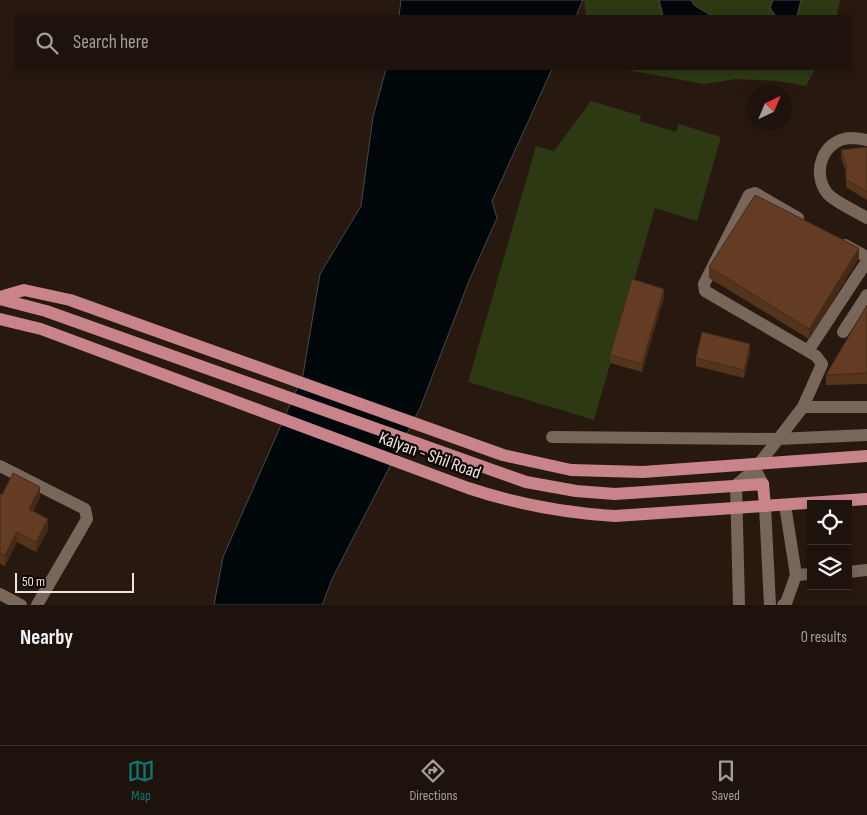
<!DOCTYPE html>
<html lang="en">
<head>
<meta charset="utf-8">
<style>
	:root { --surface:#1e130c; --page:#2b201a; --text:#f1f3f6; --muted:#a19e9d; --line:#3c322d; --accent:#0f766e }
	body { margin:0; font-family:"Sofia Sans Condensed",sans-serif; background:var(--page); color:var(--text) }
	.controls { position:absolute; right:15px; bottom:15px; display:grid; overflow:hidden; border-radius:0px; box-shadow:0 2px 8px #0003 }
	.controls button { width:45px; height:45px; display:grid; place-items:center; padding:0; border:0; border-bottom:1px solid var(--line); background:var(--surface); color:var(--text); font:25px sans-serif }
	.compass { position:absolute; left:747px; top:85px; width:45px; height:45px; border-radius:50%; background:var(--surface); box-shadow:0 2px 8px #0003; rotate:44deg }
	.scale { position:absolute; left:15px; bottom:12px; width:119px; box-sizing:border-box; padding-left:5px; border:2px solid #eee3dd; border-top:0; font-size:14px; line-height:18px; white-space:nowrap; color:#eee3dd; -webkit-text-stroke:4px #0c0604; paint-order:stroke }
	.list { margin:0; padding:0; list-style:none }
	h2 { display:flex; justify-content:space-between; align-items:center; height:65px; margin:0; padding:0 20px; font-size:21px }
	h2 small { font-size:16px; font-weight:400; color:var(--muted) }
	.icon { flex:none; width:28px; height:28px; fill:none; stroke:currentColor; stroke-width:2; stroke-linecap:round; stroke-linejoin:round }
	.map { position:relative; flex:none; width:867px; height:605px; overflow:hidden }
	.search { position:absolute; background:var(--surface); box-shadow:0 2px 8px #0003; left:15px; right:15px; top:15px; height:55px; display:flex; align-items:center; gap:12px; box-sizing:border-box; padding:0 18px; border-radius:0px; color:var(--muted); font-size:19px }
	.sheet { height:140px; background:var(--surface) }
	nav { display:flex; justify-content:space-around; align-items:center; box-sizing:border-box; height:70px; border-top:1px solid var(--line); background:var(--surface); font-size:14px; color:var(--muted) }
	nav a { display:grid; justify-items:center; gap:2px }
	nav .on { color:var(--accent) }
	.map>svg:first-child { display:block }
</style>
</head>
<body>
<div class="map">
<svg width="867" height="605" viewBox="0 0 867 605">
	<rect width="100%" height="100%" fill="#281910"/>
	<g fill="#2d3913">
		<polygon points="584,0 840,0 837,16 586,16"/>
		<polygon points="622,69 815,69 806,86 777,81 736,79 704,84"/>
		<polygon points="591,101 641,116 640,121 676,132 679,124 721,137 697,221 655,208 594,420 468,382 536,146 554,151"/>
	</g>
	<g fill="#00070a" stroke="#474949">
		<polygon points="401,0 583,0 576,16 399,16"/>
		<polygon points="659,0 691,0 694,5 712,16 663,16"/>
		<polygon points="773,0 801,0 797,16 776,16 770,8"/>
		<polygon points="386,69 552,69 492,201 497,218 469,281 420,408 333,577 322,605 214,605 223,557 303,375 320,274 361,206 373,117"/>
	</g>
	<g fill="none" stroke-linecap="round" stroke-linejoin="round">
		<g stroke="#78665b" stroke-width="12">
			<path d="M867,140C862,139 856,138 851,138C823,139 811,172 827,193C833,201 857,212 867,218"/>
			<polyline points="845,245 867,257"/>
			<polyline points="843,332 867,295"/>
			<polyline points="808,351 867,261"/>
			<polyline points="803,407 867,407"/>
			<polyline points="552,437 777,439 867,435"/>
			<polyline points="0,466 85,509 87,519 37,605"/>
			<polyline points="755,469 803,407 822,364 816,356 808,351 705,291 704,284 749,195 755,193 798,218"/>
			<polyline points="765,506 770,605"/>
			<polyline points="848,572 867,570"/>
			<polyline points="796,575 811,574"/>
			<polyline points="0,594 21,605"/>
			<polyline points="739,605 736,485 755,469 763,484"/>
			<polyline points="783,605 786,603 796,575 785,505"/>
		</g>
		<g stroke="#c9838b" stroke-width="12">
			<polyline points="0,297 24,290 70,300 503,455 571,470 643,472 867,456"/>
			<polyline points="0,299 46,311 526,482 576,491 615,494 763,484 765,506"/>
			<path d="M0,319L41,329L468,488C516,504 564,513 615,516L867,499"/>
		</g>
	</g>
	<g fill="#55341e">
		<polygon points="867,147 867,200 846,187 846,172 841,158 841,150"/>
		<polygon points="859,258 809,339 709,278 709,267"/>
		<polygon points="664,297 642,372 610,363 610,355"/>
		<polygon points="867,305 867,384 826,385 826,375"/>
		<polygon points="750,352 744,378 696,366 696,358"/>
		<polygon points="0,494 2,495 40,497 33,511 48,530 36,552 17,542 5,566 0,564"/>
	</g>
	<g fill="#452a18">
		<polygon points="859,248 859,258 809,339 809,329"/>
		<polygon points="664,289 664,297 642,372 642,364"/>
		<polygon points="750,344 750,352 744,378 744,370"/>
		<polygon points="40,487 40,497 29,520 29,509"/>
		<polygon points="48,519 48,530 36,552 36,542"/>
		<polygon points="17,532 17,542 5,566 5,555"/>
	</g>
	<g fill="#633c23" stroke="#452a18">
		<polygon points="867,147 867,192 846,179 846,164 841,150"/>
		<polygon points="755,195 859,248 809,329 709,267"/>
		<polygon points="632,279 664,289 642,364 610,355"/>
		<polygon points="867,305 867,373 826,375"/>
		<polygon points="702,332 750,344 744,370 696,358"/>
		<polygon points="13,473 40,487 29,509 48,519 36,542 17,532 5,555 0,553 0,494 2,495"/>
	</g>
	<g text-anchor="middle" stroke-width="4.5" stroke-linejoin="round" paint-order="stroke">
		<g font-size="18" fill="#eee3dd" stroke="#0c0604">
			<text transform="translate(430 455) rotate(20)" y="6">Kalyan - Shil Road</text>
		</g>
	</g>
</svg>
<div class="controls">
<button><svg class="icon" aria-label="locate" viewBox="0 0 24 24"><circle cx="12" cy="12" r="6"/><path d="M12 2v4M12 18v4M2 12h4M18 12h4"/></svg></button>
<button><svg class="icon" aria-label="layers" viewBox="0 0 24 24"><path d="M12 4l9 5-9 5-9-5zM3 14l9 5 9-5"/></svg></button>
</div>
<svg class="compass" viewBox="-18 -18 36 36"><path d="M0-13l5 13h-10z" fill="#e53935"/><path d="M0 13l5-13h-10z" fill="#a19e9d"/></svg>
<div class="scale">50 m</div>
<div class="search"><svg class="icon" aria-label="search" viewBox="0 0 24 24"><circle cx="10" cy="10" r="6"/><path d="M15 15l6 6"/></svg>Search here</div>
</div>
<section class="sheet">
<h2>Nearby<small>0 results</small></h2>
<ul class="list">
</ul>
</section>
<nav>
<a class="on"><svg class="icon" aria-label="map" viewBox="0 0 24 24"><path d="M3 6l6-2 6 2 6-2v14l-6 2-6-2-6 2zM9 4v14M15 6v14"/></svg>Map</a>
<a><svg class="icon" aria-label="directions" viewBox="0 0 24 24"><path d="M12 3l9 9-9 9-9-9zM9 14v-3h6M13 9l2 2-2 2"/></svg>Directions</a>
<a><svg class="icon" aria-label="saved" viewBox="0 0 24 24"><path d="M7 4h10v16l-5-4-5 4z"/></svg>Saved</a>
</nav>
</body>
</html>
